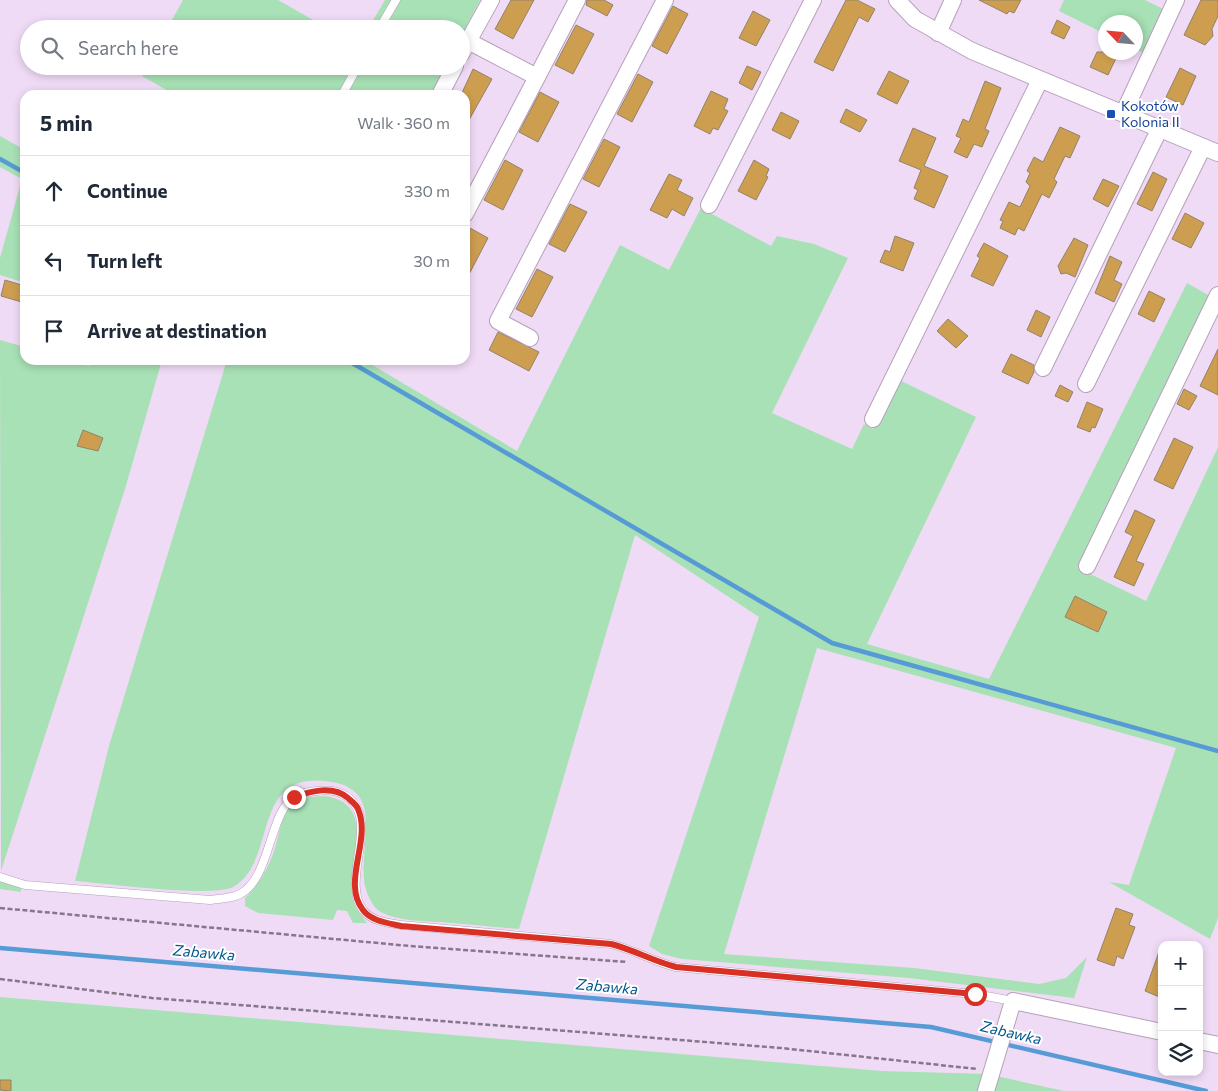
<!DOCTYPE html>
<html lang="en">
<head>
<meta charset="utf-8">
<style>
	:root { --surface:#fff; --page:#f6f6f7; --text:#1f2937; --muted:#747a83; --line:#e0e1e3 }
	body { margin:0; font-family:Commissioner,sans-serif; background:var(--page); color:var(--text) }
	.controls { position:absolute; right:15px; bottom:15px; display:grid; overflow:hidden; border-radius:10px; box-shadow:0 2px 8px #0003 }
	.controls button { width:45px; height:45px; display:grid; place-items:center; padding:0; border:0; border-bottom:1px solid var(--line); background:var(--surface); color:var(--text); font:25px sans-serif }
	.compass { position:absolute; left:1098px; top:15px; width:45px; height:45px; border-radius:50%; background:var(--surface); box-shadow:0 2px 8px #0003; rotate:296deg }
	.stop { position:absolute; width:15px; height:15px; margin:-11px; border:4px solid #d93025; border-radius:50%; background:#fff }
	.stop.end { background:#d93025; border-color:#fff; box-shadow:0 1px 5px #0008 }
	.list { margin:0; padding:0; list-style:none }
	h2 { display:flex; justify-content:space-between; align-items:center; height:65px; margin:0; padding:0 20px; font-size:21px }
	h2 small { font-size:16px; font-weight:400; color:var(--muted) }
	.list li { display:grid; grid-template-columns:32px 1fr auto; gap:15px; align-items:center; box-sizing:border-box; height:70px; padding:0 20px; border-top:1px solid var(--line) }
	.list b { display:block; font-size:19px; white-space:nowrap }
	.list em { font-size:16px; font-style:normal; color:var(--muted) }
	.icon { flex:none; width:28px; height:28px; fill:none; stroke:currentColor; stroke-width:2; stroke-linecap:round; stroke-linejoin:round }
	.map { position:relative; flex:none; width:1218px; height:1091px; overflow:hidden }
	.search { position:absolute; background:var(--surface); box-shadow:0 2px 8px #0003; left:20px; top:20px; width:450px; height:55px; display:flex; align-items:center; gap:12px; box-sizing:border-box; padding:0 18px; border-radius:28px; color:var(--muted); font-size:19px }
	.panel { position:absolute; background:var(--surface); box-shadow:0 2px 8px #0003; left:20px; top:90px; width:450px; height:275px; border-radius:15px }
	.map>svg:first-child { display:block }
</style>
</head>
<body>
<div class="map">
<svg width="1218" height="1091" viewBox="0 0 1218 1091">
	<rect width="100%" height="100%" fill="#f0dbf6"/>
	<g fill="#a8e1b6">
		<polygon points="183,0 278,0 329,29 167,29"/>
		<polygon points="385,0 480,0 461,36 461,29 368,29"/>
		<polygon points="1064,0 1145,0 1165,10 1145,54 1136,49 1136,22 1106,22 1105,34 1059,11"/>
		<polygon points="147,66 445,66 430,95 175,95 142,76"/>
		<polygon points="0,136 25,150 25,283 0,275 0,258 22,179 0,167"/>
		<path d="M701,208L771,246L777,236L814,244L848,258L772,413L852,449L864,424L873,429L897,379L976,417L867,644L989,679L1187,283L1212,297L1082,570L1146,601L1218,447V918L1210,939L1109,882L1129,885L1176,748L817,648L724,954L914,968L1039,984L1066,978L1087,957L1074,998L909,978L682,959L662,954L649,946L759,617L635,535L519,929C493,927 467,924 440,922C421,921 398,921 381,912C377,910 373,905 371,901C346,862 398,788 325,781C250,773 278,862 233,887C213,898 103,883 75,881L109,746L227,360H364L517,451L620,245L669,270Z"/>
		<polygon points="0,340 25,347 25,360 69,360 89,366 91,360 162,360 125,489 1,871"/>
		<path d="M325,796C376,804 350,854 351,889C351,902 359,913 367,923H353L347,911L337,910L333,920L258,913L245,906V898C259,885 269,867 275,848C280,833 281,812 295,802C303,796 316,797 325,796Z"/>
		<polygon points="0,880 21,887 21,892 0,889"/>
		<polygon points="0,997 882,1071 987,1074 1064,1091 0,1091"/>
	</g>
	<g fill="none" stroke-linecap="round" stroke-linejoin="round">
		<g stroke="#569bd5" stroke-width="4.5">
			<polyline points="0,159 25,173"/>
			<polyline points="347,360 832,643 1218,751"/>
			<polyline points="0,948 931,1027 1206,1091"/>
		</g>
	</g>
	<g fill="#cd9e4f" stroke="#938268">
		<polygon points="511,0 534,0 513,39 495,29"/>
		<polygon points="587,0 604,0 613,5 607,16 586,5"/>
		<polygon points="846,0 857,0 875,9 868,22 859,17 833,71 814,62"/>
		<polygon points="979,0 1021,0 1014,13 1009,11 1007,14"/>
		<polygon points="1201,0 1218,0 1218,16 1212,29 1213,36 1205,45 1184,35"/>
		<polygon points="673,6 688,14 667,54 652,46"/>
		<polygon points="753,11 770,20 756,46 739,38"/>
		<polygon points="1057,20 1070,27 1064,39 1051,33"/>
		<polygon points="576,25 594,34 573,74 555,65"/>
		<polygon points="1097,52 1119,52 1108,75 1090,67"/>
		<polygon points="747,66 761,72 752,90 739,83"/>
		<polygon points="1180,68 1196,76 1183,105 1166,97"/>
		<polygon points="473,69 492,79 465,127 465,95 461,95"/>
		<polygon points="889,71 909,81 897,104 877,94"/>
		<polygon points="638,74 653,82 632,122 617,114"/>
		<polygon points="985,81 1001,88 985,129 989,131 982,147 974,144 967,158 954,152 961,138 956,136 963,119 969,122"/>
		<polygon points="711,91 728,99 724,109 728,111 718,130 713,128 710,134 694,126"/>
		<polygon points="540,92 559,102 538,142 519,132"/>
		<polygon points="846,109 867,120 860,132 840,122"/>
		<polygon points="781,112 799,121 790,139 772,130"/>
		<polygon points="1060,127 1080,136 1070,158 1065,156 1054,179 1057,182 1049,198 1042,194 1024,231 1018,228 1015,235 1000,228 1003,221 1000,220 1009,202 1020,207 1030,186 1026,182 1030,173 1027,171 1034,157 1043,162"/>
		<polygon points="913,128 936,138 924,166 948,176 934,208 914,199 918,190 914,188 921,170 899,161"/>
		<polygon points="604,139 620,147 599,187 583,179"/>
		<polygon points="505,160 523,170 503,210 484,200"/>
		<polygon points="754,160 769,169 766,176 768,177 756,200 738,191"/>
		<polygon points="1153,172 1167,179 1152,211 1137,204"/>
		<polygon points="669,174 682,180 677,190 693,198 684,216 672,209 667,218 650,210"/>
		<polygon points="1103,179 1119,186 1108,207 1093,199"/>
		<polygon points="570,204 587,212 565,252 549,244"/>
		<polygon points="1185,213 1204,223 1191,248 1172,239"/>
		<polygon points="470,228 488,238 465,282 465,237"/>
		<polygon points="895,236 914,243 903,271 880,262 885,250 890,252"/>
		<polygon points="1074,238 1088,245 1075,277 1066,273 1061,274 1058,266"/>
		<polygon points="984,243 1008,256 993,286 971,276 980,258 977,256"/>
		<polygon points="1110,256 1122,262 1114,280 1122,284 1114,302 1095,293"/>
		<polygon points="537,269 553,277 532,317 516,309"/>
		<polygon points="5,280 25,286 25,303 1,296"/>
		<polygon points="1149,291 1165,299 1154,322 1138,314"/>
		<polygon points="1036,310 1050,317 1041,337 1027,330"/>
		<polygon points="948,319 968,336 956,348 937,331"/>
		<polygon points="498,332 539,352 529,371 489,350"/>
		<polygon points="1218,349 1218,395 1200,386"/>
		<polygon points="1011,354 1034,365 1034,372 1028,384 1002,372"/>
		<polygon points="1060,385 1073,392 1068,402 1055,396"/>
		<polygon points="1184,389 1197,396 1189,410 1177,404"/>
		<polygon points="1087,402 1103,409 1095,428 1092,427 1090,432 1077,427"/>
		<polygon points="83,430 103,438 98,451 77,446"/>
		<polygon points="1174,438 1193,447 1173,489 1154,480"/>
		<polygon points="1135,510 1155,520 1136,561 1144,564 1134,586 1114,577 1133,536 1125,532"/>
		<polygon points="1075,596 1107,612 1098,632 1065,617"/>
		<polygon points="1116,908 1133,914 1129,925 1135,927 1123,959 1117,956 1114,966 1097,960"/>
		<polygon points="1160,949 1162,949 1162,998 1145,991"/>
		<polygon points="0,1080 11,1080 11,1091 0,1090"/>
	</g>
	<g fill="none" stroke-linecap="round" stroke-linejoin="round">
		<defs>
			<g id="lane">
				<polyline points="379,29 396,0"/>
				<polyline points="342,95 358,66"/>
				<path d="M0,877L25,885L210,900C222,898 236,899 246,890C270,870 271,812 294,797C300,793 309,792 316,791C324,790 335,790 342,794C385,814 339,879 363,910C371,921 388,923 401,925L611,944C634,950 653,961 675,967L975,994L1013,1001"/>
			</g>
			<g id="street">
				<polyline points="897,0 915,19 972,51 1218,153"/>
				<polyline points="938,33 953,0"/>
				<polyline points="461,54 491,0"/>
				<polyline points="537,77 577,0"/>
				<polyline points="440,95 455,66"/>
				<polyline points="1124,112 1176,0"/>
				<polyline points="709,205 813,0"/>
				<polyline points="465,214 537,77 468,41"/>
				<polyline points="530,338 498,321 665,0"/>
				<polyline points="1043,368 1160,128"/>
				<polyline points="1086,384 1203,147"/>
				<polyline points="873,419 1040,80"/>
				<polyline points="1087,566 1218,295"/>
				<polyline points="1199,1041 1218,1045"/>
				<polyline points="986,1091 1013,1001 1162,1032"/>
			</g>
		</defs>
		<use href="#lane" stroke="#b5a1ba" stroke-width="9"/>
		<use href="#street" stroke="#b5a1ba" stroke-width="18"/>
		<g stroke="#857789" stroke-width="2.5" stroke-dasharray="5 2.5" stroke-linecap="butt">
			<polyline points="0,908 410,946 627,962"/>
			<polyline points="0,979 152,998 781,1048 977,1069"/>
		</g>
		<use href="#lane" stroke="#fff" stroke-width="8"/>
		<use href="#street" stroke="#fff" stroke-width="16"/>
	</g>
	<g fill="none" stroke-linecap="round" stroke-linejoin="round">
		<path stroke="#d93025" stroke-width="6" d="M294,797C311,791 333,785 348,798C351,801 357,805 358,809C372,840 341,882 363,910C371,921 388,923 401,926L611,944C634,950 653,961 676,967L975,994"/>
	</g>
	<rect fill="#1a4fb4" stroke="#fff" stroke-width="2" x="1106" y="109" width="10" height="10" rx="2.5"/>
	<g text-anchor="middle" stroke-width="4" stroke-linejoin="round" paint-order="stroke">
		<g font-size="14" fill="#164399" stroke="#fff" text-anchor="start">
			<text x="1121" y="111">Kokotów<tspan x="1121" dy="16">Kolonia II</tspan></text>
		</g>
		<g font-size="15" font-style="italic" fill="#01578d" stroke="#fff">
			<text transform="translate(204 953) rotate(5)" y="5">Zabawka</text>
			<text transform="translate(607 987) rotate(5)" y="5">Zabawka</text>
			<text transform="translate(1011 1033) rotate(13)" y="5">Zabawka</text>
		</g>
	</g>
</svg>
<div class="controls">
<button>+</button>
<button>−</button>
<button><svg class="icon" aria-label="layers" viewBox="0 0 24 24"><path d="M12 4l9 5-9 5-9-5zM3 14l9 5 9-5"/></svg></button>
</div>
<svg class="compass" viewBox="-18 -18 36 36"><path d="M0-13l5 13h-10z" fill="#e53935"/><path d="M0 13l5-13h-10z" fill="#747a83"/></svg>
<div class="stop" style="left:975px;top:994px"></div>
<div class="stop end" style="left:294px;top:797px"></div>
<div class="search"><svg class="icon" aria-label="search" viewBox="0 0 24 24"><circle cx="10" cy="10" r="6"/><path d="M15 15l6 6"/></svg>Search here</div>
<section class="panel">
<h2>5 min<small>Walk · 360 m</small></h2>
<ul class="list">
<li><svg class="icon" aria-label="ahead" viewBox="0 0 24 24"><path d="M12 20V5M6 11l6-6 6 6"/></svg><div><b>Continue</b></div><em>330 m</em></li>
<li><svg class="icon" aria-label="left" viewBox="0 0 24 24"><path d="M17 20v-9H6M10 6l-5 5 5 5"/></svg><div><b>Turn left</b></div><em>30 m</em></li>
<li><svg class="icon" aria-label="arrive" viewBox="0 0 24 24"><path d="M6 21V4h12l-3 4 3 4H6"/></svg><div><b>Arrive at destination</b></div></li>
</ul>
</section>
</div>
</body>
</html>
